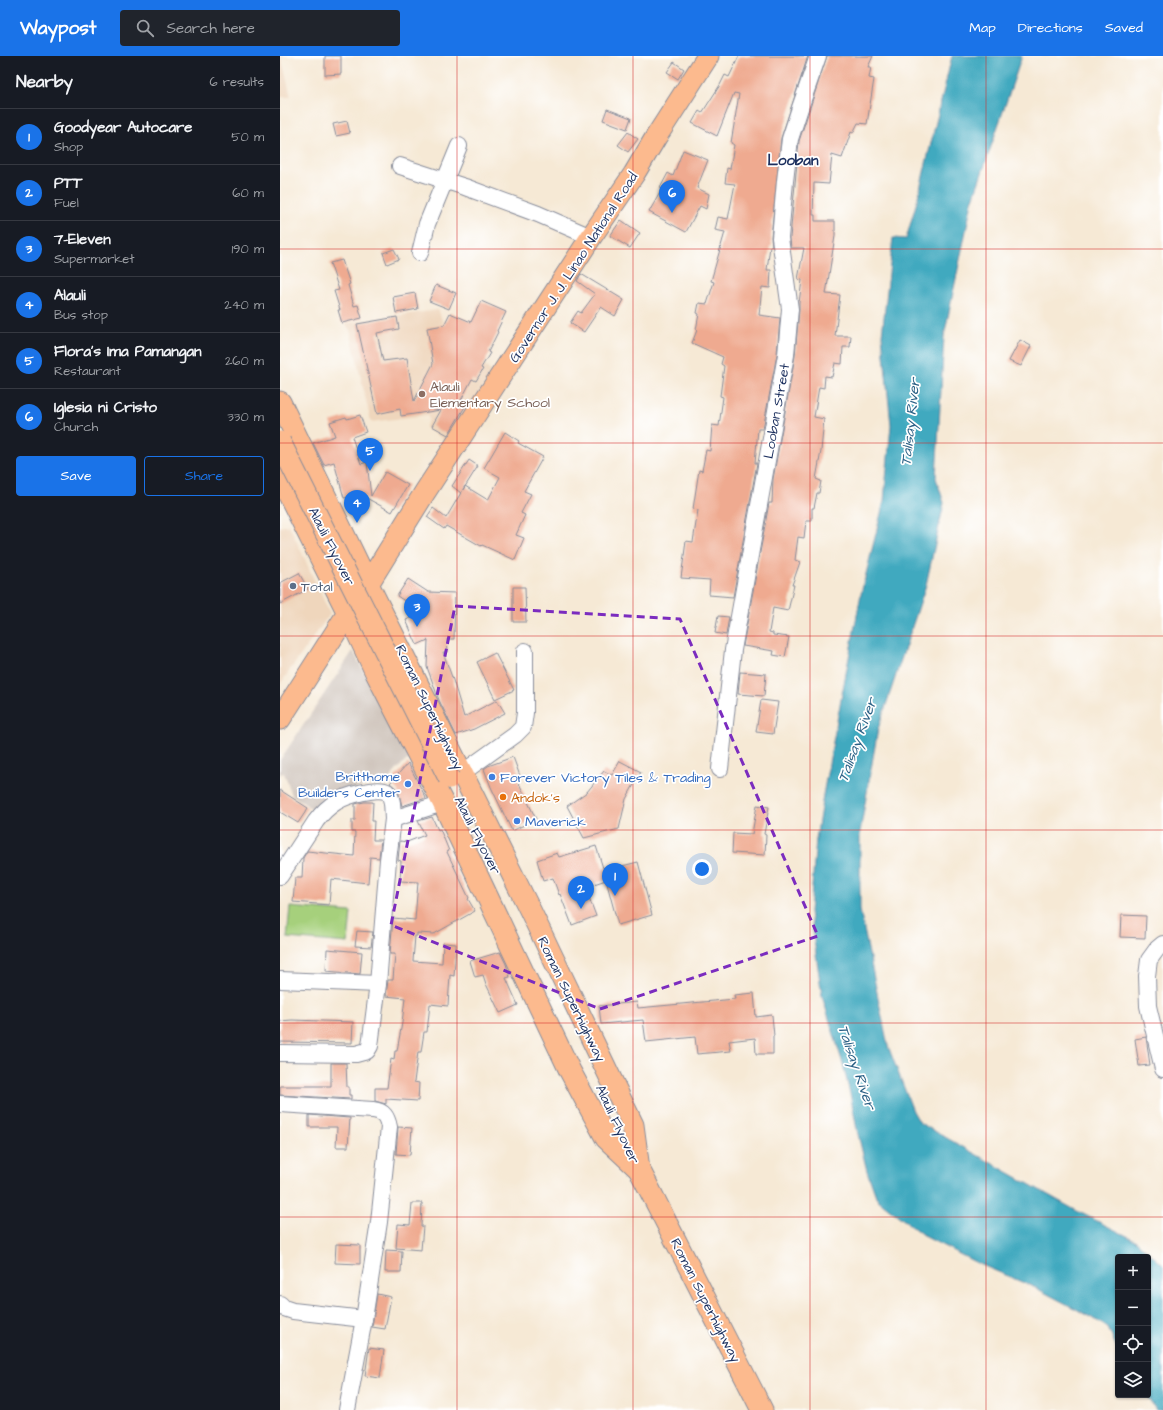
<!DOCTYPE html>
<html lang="en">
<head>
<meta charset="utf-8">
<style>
	:root { --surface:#171b24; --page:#20242c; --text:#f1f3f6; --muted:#9ea1a6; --line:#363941; --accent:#1a73e8 }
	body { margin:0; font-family:"Architects Daughter",sans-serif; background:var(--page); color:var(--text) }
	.controls { position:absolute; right:12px; bottom:12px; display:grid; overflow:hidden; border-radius:4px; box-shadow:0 1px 3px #0004 }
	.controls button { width:36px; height:36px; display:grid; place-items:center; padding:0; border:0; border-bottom:1px solid var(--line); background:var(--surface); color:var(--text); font:20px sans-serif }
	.you { position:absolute; left:422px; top:813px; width:14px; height:14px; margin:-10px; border:3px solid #fff; border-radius:50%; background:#1a73e8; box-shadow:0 0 0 6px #1a73e833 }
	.badge { display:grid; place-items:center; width:26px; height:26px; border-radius:50%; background:var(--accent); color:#fff; font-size:13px; font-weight:700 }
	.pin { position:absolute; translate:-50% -33px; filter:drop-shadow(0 1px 2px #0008) }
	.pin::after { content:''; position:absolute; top:21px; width:14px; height:12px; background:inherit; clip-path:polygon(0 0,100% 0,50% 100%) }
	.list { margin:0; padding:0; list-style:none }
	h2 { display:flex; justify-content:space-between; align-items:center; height:52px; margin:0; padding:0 16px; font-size:17px }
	h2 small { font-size:13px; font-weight:400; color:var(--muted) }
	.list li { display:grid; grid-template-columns:26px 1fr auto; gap:12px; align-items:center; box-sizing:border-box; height:56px; padding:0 16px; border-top:1px solid var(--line) }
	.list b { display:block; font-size:15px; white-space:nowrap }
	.list p { margin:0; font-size:13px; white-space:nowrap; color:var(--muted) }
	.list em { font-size:13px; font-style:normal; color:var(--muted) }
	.actions { display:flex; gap:8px; padding:12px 16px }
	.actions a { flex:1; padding:9px 0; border:1px solid var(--accent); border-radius:4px; text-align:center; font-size:14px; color:var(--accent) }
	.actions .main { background:var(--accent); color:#fff }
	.icon { flex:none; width:22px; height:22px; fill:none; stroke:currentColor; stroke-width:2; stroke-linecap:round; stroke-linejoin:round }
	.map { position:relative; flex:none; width:883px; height:1354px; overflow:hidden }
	header { display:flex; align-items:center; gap:24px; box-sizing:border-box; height:56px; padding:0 20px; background:var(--accent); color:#fff }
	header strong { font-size:19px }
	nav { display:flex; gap:22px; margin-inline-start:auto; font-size:14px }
	.search { width:280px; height:36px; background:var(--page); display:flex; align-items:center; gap:10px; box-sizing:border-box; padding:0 14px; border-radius:4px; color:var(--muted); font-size:15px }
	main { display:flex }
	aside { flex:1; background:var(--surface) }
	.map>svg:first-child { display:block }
</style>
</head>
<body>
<header>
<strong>Waypost</strong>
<div class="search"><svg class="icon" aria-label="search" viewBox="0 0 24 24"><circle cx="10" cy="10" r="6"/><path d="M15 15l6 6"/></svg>Search here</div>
<nav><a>Map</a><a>Directions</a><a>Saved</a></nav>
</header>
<main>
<aside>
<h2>Nearby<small>6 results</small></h2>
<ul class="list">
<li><span class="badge">1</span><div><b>Goodyear Autocare</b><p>Shop</p></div><em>50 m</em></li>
<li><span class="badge">2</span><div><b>PTT</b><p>Fuel</p></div><em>60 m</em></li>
<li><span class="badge">3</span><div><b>7-Eleven</b><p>Supermarket</p></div><em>190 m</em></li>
<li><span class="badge">4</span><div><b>Alauli</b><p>Bus stop</p></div><em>240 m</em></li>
<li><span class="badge">5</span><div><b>Flora's Ima Pamangan</b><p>Restaurant</p></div><em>260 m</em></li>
<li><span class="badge">6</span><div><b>Iglesia ni Cristo</b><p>Church</p></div><em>330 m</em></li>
</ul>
<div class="actions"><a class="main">Save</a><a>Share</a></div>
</aside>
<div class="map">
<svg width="883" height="1354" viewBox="0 0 883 1354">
	<rect width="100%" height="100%" fill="#fff"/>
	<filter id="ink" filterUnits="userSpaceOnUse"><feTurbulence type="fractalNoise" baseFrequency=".025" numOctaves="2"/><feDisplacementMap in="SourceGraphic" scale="8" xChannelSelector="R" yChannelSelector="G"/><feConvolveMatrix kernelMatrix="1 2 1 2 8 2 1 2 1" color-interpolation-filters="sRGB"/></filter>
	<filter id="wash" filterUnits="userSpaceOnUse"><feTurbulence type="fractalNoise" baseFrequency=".012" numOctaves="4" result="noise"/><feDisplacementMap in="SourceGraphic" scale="16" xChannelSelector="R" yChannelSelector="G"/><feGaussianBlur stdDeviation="0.9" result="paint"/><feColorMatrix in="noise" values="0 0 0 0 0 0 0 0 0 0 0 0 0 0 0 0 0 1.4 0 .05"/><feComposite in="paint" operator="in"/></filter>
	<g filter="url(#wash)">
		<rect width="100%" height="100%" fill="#f6e9d5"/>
		<g fill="#efd6bc">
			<polygon points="0,0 1,0 11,41 0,41"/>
			<polygon points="158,254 169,281 213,317 168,386 145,372 149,364 147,359 91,366 70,274 65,267"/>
			<polygon points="9,469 50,558 0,628 0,471"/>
		</g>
		<polygon fill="#cdc2b9" points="73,595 130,703 123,707 103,730 91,728 44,742 32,753 12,739 4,717 0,718 0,704"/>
		<polygon fill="#a6d07c" stroke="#60806d" points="10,851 71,856 68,887 7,882"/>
		<polygon fill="#40a9bf" stroke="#2e6c8e" points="672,0 742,0 692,146 664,280 656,422 664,447 646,529 598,673 580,776 580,854 608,990 633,1055 640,1067 797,1155 855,1184 883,1209 883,1354 876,1354 866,1339 868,1339 868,1201 838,1201 838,1294 828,1272 813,1262 756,1232 697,1207 644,1180 597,1143 587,1115 577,1074 571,1042 563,1008 542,940 530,856 536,783 543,739 581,538 604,445 611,369 602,279 613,182 626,183 637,145"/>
		<g id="blocks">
			<g fill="#efaa90">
				<polygon points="45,0 61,0 61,18 45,19"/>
				<polygon points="459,0 528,0 501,82 491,181 492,190 490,190 487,214 491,214 490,232 482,231 479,259 500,262 497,298 483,373 478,373 475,407 477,407 453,541 429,539 430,524 401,522 406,485 413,486 418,454 413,453 419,414 422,415 426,394 430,395 432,369 439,370 443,341 440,340 444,310 441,308 443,301 412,287 417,274 416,274 419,258 417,257 419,247 427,248 434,226 431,225 445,176 435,174 438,161 448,163 455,128 445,127 447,112 450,113 454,89 451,87 459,38 454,37 437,80 412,67 419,55 422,57 440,29 445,19 449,21"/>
				<polygon points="547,0 593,0 588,11 591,11 589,22 594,23 587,68 578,67 573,77 571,76 562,102 552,99 549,128 534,127 533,159 535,159 535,165 555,165 555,180 546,238 560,239 555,280 571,280 570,291 563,291 562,308 555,307 552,321 545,320 544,332 539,331 534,361 544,363 541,395 536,423 541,425 539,437 537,437 534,452 532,452 532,465 526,465 524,482 518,481 515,504 520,506 512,529 514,529 508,555 493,552 489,576 493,577 493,579 509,581 505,601 493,599 494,595 463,590 489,447 492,447 493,423 515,300 519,254 519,247 522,224 518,223 524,192 511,192 510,182 519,85"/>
				<polygon points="394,6 404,13 398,23 387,16"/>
				<polygon points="327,53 351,62 347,73 323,64"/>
				<polygon points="67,65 70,77 56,80 53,68"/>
				<polygon points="348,76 358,83 348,96 338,89"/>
				<polygon points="403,94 428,104 417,132 429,138 426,153 420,150 406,176 369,156 382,133 380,132 388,117 393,120"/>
				<polygon points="341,164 360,177 350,192 330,180"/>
				<polygon points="114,193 119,203 107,208 103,197"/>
				<polygon points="62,204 70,228 68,229 74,250 78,249 82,262 62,267 58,254 60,254 54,235 59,234 50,207"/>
				<polygon points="301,218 344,244 335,260 321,251 304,276 290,267 298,255 301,257 315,238 297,225"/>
				<polygon points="156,229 176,237 169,253 149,245"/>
				<polygon points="135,237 138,253 116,257 113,241"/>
				<polygon points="201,245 226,256 217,275 218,276 208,296 210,297 201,312 203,313 196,325 192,323 180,346 186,349 168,379 152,370 161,354 121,360 120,353 97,358 77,268 117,261 119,273 97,277 103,305 127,302 134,345 153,308 147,272 164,269 170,257 191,266"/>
				<polygon points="740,284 751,290 741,310 729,305"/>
				<polygon points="80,359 86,376 72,381 81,408 87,406 91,440 105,416 128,429 112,456 81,439 64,442 54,406 44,409 33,387 55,380 50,366 66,361 67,363"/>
				<polygon points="225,376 239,385 238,387 263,401 244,435 251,438 241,457 245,459 236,479 244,482 235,504 202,489 201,490 166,470 164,473 147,461 153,452 166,462 185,430 208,444 220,421 204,412"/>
				<polygon points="189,404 198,410 181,437 172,430"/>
				<polygon points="19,517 28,533 0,548 0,527"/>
				<polygon points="128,523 148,536 175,537 174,583 167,583 168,596 163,596 173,624 184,661 217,644 225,657 194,673 176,679 159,644 147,611 148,584 137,589 126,564 143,557 117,540"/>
				<polygon points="233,531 245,531 246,566 233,566"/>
				<polygon points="438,560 449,561 446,579 435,577"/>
				<polygon points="215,597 234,634 215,643 197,606"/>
				<polygon points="460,616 486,618 484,640 458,638"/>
				<polygon points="481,644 498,646 493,678 476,676"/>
				<polygon points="233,701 240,720 236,721 256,763 232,775 211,731 204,713 208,710"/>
				<polygon points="340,705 361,716 346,743 339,773 304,782 287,750 307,736 324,715 332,719"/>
				<polygon points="128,707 146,742 122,750 118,734 110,727"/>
				<polygon points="0,734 28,752 18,767 0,756"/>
				<polygon points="84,746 93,746 92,765 94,765 93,784 101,784 99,802 90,801 88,827 51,823 49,849 13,846 15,822 22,822 23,802 27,795 74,800 75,776 72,776 72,764 75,764 75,748"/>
				<polygon points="477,749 489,751 484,778 486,779 485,799 452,797 453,777 472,778"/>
				<polygon points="152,761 158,774 160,773 169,795 167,796 179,821 189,842 188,843 195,855 154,878 137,877 137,880 135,880 133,905 162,907 163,887 176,888 174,920 170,919 168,950 150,948 147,976 144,976 141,996 138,996 134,1026 139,1027 138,1045 106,1043 106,1048 95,1045 95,1032 107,1032 111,1003 114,1004 115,995 117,995 122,967 125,942 106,940 108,924 113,924 115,898 110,898 113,862 135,864 138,826 120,825 121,805 118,804 120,785 127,786 145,779 138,765"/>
				<polygon points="316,790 323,812 337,808 338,811 358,806 372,859 338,869 326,824 305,831 316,860 292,869 280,838 279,839 273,822 263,825 257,804 277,797 279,801"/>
				<polygon points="841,859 866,860 865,882 840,881"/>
				<polygon points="77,875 93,876 91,891 75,890"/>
				<polygon points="47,893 82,896 80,918 46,915"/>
				<polygon points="220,896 226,908 230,921 226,922 238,949 220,957 206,928 203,919 195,921 190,905"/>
				<polygon points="474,937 476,961 492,959 494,980 493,980 493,998 476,998 475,982 449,985 451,995 417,998 415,981 366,986 363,964 321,968 319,950 357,946 358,952 455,943 454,939"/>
				<polygon points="12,964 73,966 72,987 0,986 0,965"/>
				<polygon points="866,981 870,1009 859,1010 855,983"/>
				<polygon points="51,1007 66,1007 67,1031 69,1031 69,1039 71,1039 71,1043 0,1039 0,1030 51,1030"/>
				<polygon points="29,1059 70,1062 68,1091 56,1091 57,1071 29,1071"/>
				<polygon points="118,1071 132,1072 130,1099 116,1098"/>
				<polygon points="132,1147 142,1147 141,1170 143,1170 141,1194 116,1192 118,1168 130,1169"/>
				<polygon points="56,1188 80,1189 80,1208 55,1207"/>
				<polygon points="106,1194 122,1195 121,1216 105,1216"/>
				<polygon points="97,1238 111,1241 105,1273 92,1271"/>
				<polygon points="89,1292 104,1294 100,1322 85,1320"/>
			</g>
		</g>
	</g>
	<g filter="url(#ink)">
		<use href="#blocks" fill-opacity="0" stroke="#888c9a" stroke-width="1"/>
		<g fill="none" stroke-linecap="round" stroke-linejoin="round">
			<defs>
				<g id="minor">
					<polyline points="120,110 185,131 258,158 311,181"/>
					<polyline points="140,197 147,168 179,90"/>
					<polyline points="440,713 453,594 506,299 510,253 500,182 505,125 510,83 520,52 538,0"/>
					<polyline points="182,717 235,679 243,671 245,657 245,595"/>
					<path d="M0,820L36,765C42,757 48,751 56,746C65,740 98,730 107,736C114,742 112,755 113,763L163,747"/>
					<polyline points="883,888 877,893 869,904 867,920 868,950 883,1013"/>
					<polyline points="0,924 98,928"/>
					<polyline points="0,997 76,998 87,995 90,990 98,928 108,804 113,763"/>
					<path d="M0,1048L93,1054C104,1055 107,1061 109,1071L99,1166L84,1263L67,1354"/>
					<polyline points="0,1248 4,1252 13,1255 84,1263"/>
				</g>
				<g id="major">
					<polyline points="0,346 88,528 250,854 353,1069 359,1113 482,1354"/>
					<polyline points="0,421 68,557 96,617 163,747 290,1015 326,1082 359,1113"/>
					<polyline points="0,663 68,557 88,528 145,436 311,181 354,118 376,81 428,0"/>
				</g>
			</defs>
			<use href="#minor" stroke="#888c9a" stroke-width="18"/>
			<use href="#major" stroke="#888c9a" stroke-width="23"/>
			<use href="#minor" stroke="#fff" stroke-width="16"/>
			<use href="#major" stroke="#fcba8e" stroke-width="21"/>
			<defs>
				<polyline id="major-bridge" points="0,386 169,722"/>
			</defs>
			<use href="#major-bridge" stroke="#888c9a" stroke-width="23" stroke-linecap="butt"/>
			<use href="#major-bridge" stroke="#fcba8e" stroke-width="21"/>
		</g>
	</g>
	<path fill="none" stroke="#7b2cbf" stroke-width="3" stroke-dasharray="8 5" stroke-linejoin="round" d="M175,550L400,563L538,880L320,953L111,869Z"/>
	<path fill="none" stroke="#d62828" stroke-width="1" stroke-opacity="0.55" d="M177,0V1354M353,0V1354M530,0V1354M706,0V1354M0,193H883M0,387H883M0,580H883M0,774H883M0,967H883M0,1161H883"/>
	<circle fill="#8d6e63" stroke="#fff" stroke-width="1.5" cx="142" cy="338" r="4"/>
	<circle fill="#5c6f8a" stroke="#fff" stroke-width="1.5" cx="13" cy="530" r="4"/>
	<g fill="#3f7fe0" stroke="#fff" stroke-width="1.5">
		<circle cx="212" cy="721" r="4"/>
		<circle cx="128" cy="728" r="4"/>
		<circle cx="237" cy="765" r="4"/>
	</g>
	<circle fill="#e8710a" stroke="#fff" stroke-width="1.5" cx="223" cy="741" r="4"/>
	<g text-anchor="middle" stroke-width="3.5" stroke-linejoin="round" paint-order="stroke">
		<g font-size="14" fill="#1b2f5e" stroke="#fff">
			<text transform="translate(293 211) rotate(-57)" y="5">Governor J. J. Linao National Road</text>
			<text transform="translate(496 355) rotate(-80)" y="5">Looban Street</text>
			<text transform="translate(52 490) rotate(63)" y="5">Alauli Flyover</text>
			<text transform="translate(150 651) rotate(64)" y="5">Roman Superhighway</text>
			<text transform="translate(198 779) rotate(63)" y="5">Alauli Flyover</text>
			<text transform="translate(292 943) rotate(64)" y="5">Roman Superhighway</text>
			<text transform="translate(338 1068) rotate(65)" y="5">Alauli Flyover</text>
			<text transform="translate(426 1244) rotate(63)" y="5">Roman Superhighway</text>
		</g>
		<g font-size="14" fill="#785e54" stroke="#fff" text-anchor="start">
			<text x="150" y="335">Alauli<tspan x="150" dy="16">Elementary School</tspan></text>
		</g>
		<g font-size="14" fill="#4e5e75" stroke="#fff" text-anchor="start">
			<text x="21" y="535">Total</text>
		</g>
		<g font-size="14" fill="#366cbe" stroke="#fff" text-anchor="start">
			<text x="120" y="725" text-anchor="end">Britthome<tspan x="120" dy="16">Builders Center</tspan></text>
			<text x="220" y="726">Forever Victory Tiles &amp; Trading</text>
			<text x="245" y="770">Maverick</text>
		</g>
		<g font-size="14" fill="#c56008" stroke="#fff" text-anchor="start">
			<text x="231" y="746">Andok's</text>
		</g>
		<g font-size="15" font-weight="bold" fill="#1b2f5e" stroke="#fff">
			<text x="513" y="109">Looban</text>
		</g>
		<g font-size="15" font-style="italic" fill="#2a6085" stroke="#fff">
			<text transform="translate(630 366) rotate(-84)" y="5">Talisay River</text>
			<text transform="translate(577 684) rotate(-70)" y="5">Talisay River</text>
			<text transform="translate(577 1011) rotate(71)" y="5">Talisay River</text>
		</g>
	</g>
</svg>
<div class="controls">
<button>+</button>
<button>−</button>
<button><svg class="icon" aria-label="locate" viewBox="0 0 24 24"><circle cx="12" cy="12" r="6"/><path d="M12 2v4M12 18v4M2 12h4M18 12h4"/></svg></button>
<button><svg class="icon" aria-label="layers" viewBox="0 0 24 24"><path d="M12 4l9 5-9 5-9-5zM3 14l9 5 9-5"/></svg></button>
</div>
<div class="you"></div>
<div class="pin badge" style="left:335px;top:840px">1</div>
<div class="pin badge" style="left:301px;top:853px">2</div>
<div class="pin badge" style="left:137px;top:571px">3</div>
<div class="pin badge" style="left:77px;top:467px">4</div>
<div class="pin badge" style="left:90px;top:415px">5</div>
<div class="pin badge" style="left:392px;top:157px">6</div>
</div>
</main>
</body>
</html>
